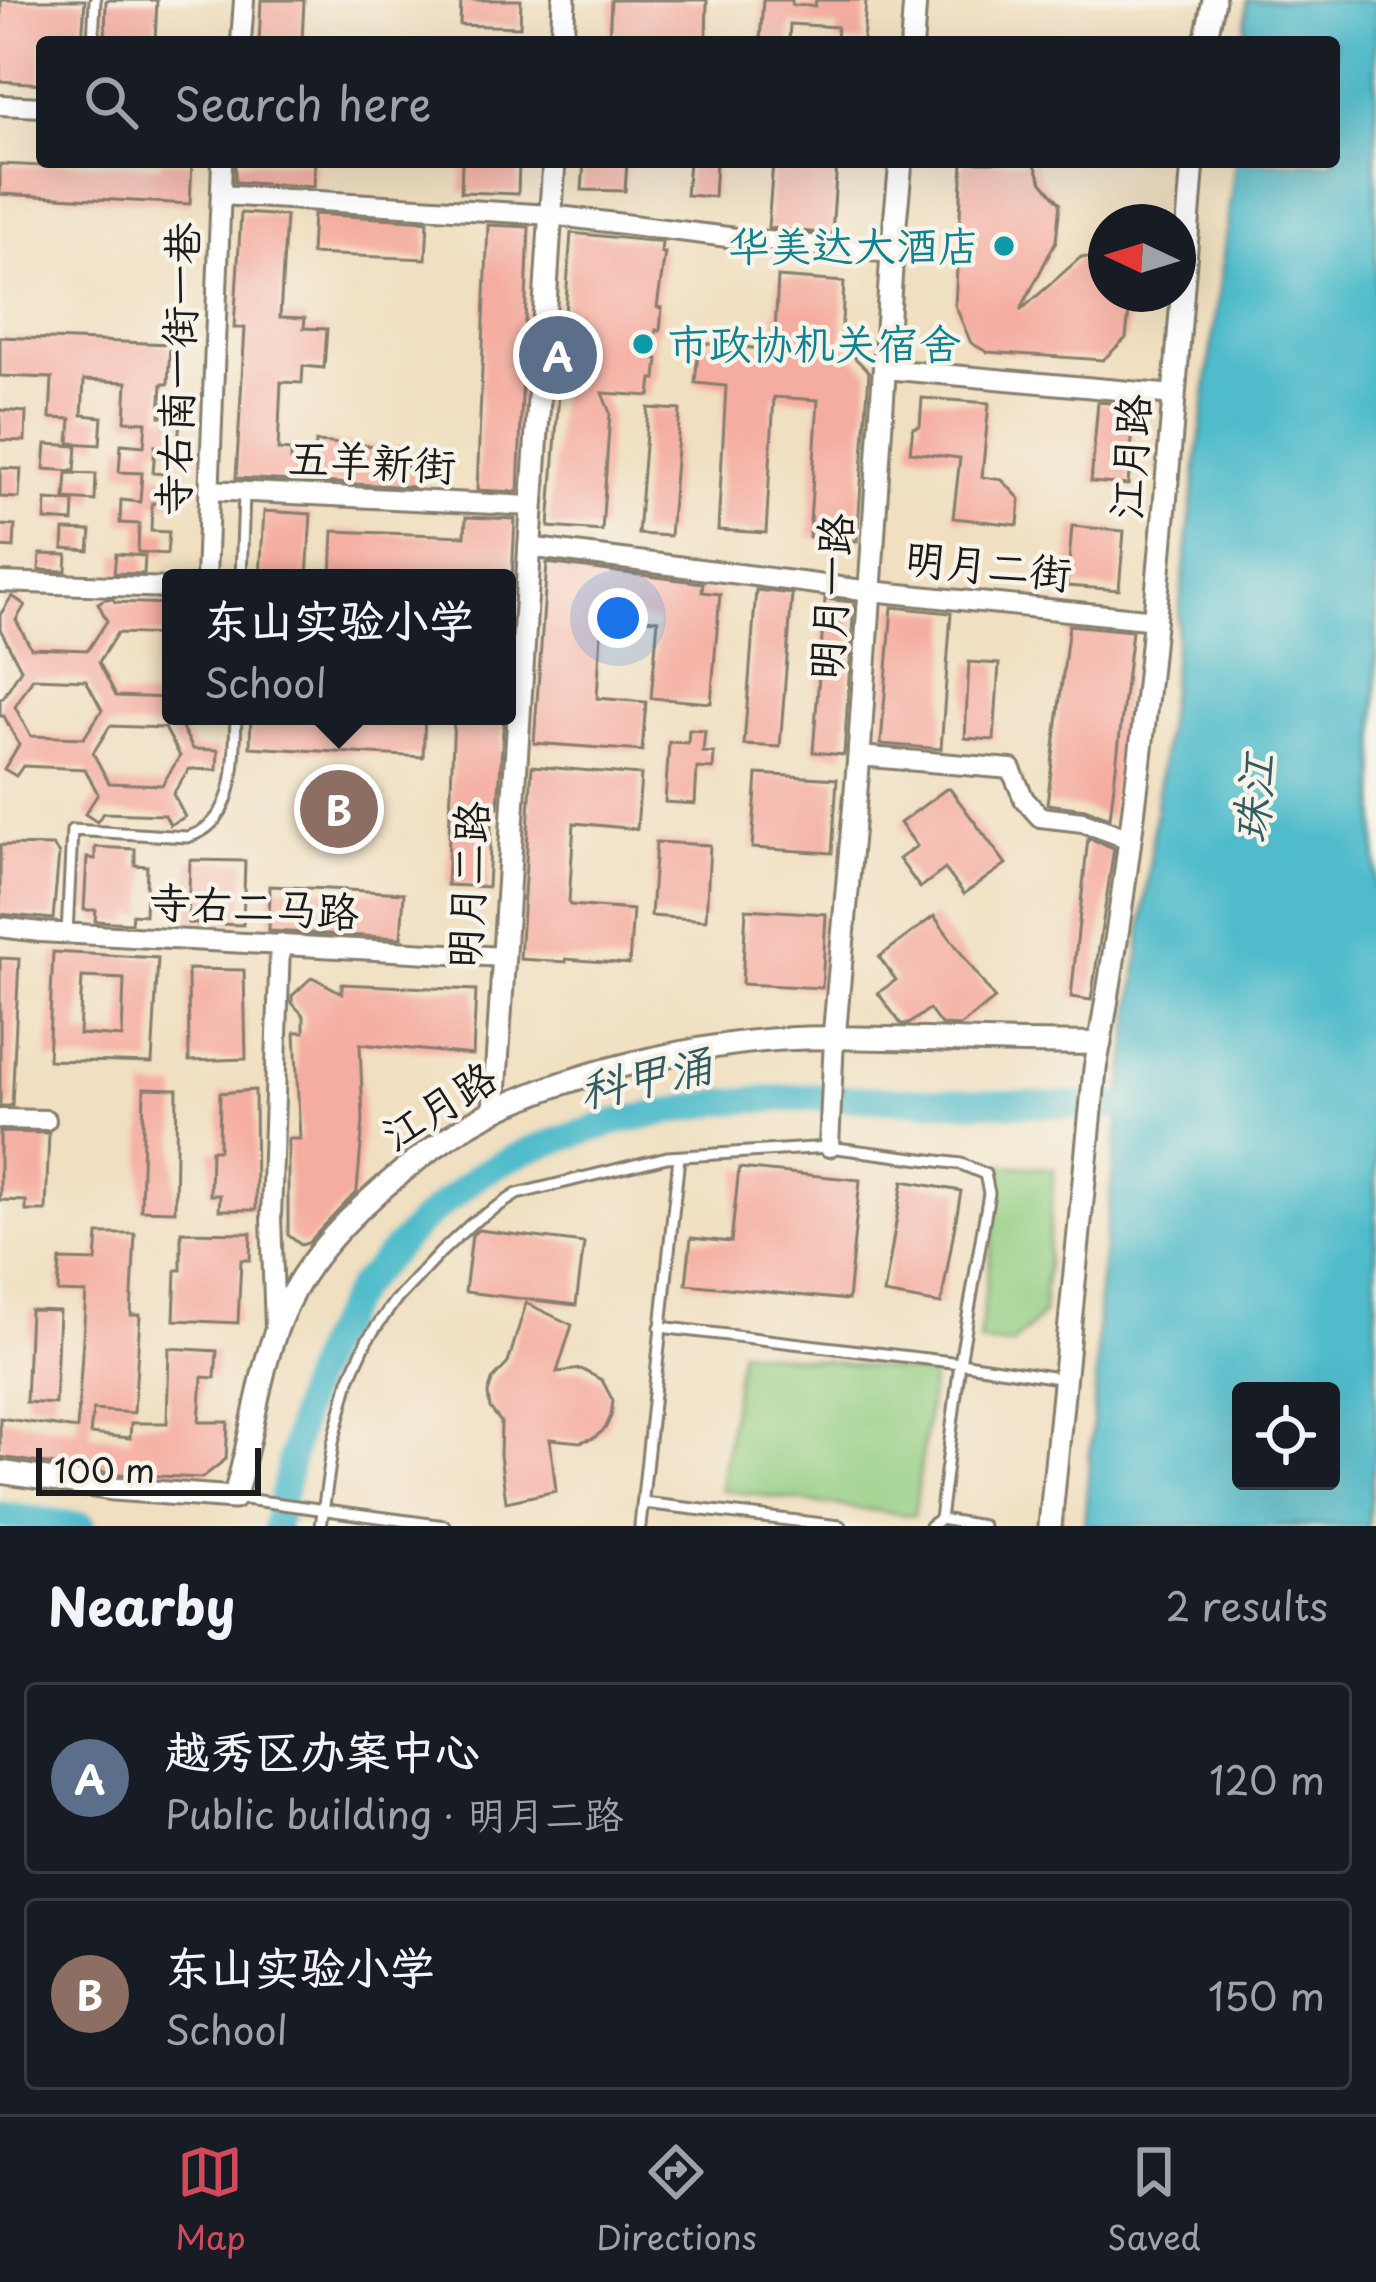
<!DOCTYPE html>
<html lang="en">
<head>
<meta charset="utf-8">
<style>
	:root { --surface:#171b24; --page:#20242c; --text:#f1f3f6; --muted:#9ea1a6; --line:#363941; --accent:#d1495b }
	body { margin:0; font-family:"Playpen Sans","LXGW WenKai TC",sans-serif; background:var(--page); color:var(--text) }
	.controls { position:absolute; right:36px; bottom:36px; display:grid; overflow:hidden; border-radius:12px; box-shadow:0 12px 48px #0002 }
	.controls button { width:108px; height:108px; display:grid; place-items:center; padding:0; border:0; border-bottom:3px solid var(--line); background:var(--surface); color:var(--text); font:60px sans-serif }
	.compass { position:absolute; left:1088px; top:204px; width:108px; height:108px; border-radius:50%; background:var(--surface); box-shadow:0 12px 48px #0002; rotate:274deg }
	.scale { position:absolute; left:36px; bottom:30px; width:225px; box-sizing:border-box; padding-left:12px; border:6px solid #1c1c1c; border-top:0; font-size:33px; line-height:42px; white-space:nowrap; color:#1c1c1c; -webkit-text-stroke:9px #f7f3e8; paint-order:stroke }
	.you { position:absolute; left:618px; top:618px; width:42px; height:42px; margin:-30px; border:9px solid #fff; border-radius:50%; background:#1a73e8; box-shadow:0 0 0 18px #1a73e833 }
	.badge { display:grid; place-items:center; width:78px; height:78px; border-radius:50%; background:var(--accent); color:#fff; font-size:39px; font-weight:700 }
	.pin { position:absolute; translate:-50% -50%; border:6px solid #fff; box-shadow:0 3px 12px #0006 }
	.popup { position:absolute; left:162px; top:569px; width:354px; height:156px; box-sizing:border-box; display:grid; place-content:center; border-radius:12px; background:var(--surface); filter:drop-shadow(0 3px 9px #0005); font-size:39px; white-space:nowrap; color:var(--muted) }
	.popup b { font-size:45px; color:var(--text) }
	.popup::after { content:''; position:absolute; left:50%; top:100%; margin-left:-24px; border:24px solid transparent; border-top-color:var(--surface) }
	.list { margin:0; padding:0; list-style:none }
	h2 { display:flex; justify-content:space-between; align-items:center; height:156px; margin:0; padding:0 48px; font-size:51px }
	h2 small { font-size:39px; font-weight:400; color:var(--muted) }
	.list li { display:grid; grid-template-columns:78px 1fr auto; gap:36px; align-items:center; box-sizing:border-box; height:192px; margin:0 24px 24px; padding:0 24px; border:3px solid var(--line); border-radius:12px }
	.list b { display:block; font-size:45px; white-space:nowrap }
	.list p { margin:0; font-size:39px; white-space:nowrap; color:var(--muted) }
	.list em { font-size:39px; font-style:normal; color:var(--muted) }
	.icon { flex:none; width:66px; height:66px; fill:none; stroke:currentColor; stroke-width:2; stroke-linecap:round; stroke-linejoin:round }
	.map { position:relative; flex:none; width:1376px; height:1526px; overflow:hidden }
	.search { position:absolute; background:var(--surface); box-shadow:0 12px 48px #0002; left:36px; right:36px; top:36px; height:132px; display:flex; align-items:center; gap:30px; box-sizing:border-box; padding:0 42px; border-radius:12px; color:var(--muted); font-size:45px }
	.sheet { height:588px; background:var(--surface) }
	nav { display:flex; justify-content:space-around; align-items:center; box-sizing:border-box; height:168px; border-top:3px solid var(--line); background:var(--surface); font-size:33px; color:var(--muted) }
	nav a { display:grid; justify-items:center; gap:6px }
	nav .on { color:var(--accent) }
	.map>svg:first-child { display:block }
</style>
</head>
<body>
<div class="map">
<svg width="1376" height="1526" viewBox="0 0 1376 1526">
	<rect width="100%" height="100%" fill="#f7f3e8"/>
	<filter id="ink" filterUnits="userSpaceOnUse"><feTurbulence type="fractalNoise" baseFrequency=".00833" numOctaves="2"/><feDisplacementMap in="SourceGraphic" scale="24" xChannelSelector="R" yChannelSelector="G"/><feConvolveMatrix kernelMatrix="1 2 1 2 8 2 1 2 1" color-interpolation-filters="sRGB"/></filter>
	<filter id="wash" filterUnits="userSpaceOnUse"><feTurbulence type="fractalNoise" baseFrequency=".004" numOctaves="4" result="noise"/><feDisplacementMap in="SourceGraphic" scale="48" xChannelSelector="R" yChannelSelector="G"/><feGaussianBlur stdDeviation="2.7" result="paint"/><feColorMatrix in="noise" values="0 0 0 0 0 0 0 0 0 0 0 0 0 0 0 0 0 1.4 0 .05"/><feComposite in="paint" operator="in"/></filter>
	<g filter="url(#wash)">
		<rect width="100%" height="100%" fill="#f0dfc0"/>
		<g fill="#92cd81" stroke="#57744e" stroke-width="3">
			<polygon points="1002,1165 1054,1169 1043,1314 1012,1345 979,1342"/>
			<polygon points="740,1350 933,1375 914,1516 721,1490"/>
		</g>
		<path fill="#4fbbcb" stroke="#366c74" stroke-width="3" fill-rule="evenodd" d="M1247,0H1376V1439L1368,1526H1084L1096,1382L1099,1291L1197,460L1235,162H1334V42H1244ZM1241,1391H1331V1481H1241Z"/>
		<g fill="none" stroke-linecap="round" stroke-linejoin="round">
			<g stroke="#4fbbcb" stroke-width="27">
				<polyline points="0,1515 83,1526"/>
				<polyline points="276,1526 305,1398 325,1346 359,1287 421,1222 480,1174 529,1150 615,1122 720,1102 810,1097 1159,1108"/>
			</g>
		</g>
		<g id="blocks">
			<g fill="#f5ada1" fill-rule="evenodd">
				<polygon points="1,0 85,0 82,42 42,42 42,84 0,81"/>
				<polygon points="106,0 157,0 155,42 105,42"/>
				<polygon points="261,0 304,0 302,42 259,42"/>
				<polygon points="461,0 521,0 520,27 460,25"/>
				<polygon points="611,0 707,0 706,42 609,42"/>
				<polygon points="763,0 792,0 792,5 815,6 816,0 866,0 863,42 836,42 837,27 790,24 789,42 760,42"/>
				<polygon points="45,162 161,167 161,162 192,162 190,204 0,194 0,164 44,166"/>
				<polygon points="235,162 315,162 314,187 235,182"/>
				<polygon points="462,162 519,162 518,194 461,192"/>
				<polygon points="584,162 627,162 625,191 582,190"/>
				<polygon points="689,162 716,162 714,197 686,195"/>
				<polygon points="773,162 837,162 832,234 768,228"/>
				<polygon points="963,162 1034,162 1042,182 1060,203 1056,241 1020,311 1081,257 1106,259 1106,294 1131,294 1126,338 1103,360 987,352 971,343 955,305"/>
				<polygon points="241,213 286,216 280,317 305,318 304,328 327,329 324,368 303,366 302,383 281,382 278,450 291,451 291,460 314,462 316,442 404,448 402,466 417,467 415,487 236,478 245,328 234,328"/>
				<polygon points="313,214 428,221 426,259 311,254"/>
				<polygon points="488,225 529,227 518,492 477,490"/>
				<polygon points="571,233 662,242 661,253 665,253 657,307 662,308 660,331 656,330 654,358 658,359 656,379 652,379 650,396 602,393 610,413 602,531 549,527"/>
				<polygon points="778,277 844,282 841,344 869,372 857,541 809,537 818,400 774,397 766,533 718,530 726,386 695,383 699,343 774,350"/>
				<polygon points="0,337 170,344 168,384 162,384 160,416 180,417 178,448 155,446 153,473 174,475 173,504 152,503 151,531 169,532 167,554 138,552 139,524 120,523 121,500 140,502 142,473 119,472 121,444 144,446 146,422 125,421 127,382 84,380 82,415 102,417 100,445 69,443 71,419 50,418 52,378 0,376"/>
				<polygon points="922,398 989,403 982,477 1002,480 1020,499 1018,525 953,518 960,458 910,452 913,428 920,426"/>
				<polygon points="1098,402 1135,405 1128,485 1091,482"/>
				<polygon points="648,408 680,410 670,536 638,534"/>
				<polygon points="0,410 26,412 25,441 0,440"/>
				<polygon points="46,444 77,446 75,471 44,469"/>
				<polygon points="0,468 21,469 19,498 0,497"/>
				<polygon points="67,473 96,474 95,501 65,499"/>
				<polygon points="46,500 74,502 73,522 45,520"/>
				<polygon points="264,511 311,514 307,578 260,578"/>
				<polygon points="466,517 515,519 512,578 331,578 333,531 465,536"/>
				<polygon points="0,525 15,526 14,548 0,547"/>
				<polygon points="1072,526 1124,531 1119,590 1067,586"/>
				<polygon points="64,530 91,531 89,551 63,549"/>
				<polygon points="40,554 67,555 66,571 39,570"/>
				<polygon points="116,554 145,556 144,574 114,573"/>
				<polygon points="547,563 703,583 702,592 720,594 711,703 651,698 658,620 602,616 597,698 646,702 642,751 534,743"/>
				<polygon points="756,590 792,594 780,747 744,745"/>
				<path d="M12,596L25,605L16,620L31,648L88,650L107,621L98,603L105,599H113L115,602L171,604V635L117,633L99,662L116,696L171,698V716H176L193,749L218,750L217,770L189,769L173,794L185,817L170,825L165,815L103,813L97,822L85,814L98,794L85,769L23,766L16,776L4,769L19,745L4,716H0V698H3L21,669L0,629V615ZM33,678L86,680L102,710L84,738L31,736L15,707ZM110,726L165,728L180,756L162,785L109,783L93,753Z"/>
				<polygon points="825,599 854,602 844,755 813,752"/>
				<polygon points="892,607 951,613 941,749 881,744"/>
				<polygon points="1069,625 1132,631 1110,818 1085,809 1047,804"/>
				<polygon points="969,662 999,664 994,740 965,738"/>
				<polygon points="251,716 425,716 423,757 250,747"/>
				<polygon points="454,716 504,716 498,807 492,807 488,887 447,885"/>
				<polygon points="689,730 705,731 703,752 714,753 713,769 697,768 695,804 665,802 669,742 688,743"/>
				<polygon points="532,766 641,775 637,829 574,823 569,903 570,905 633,910 629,964 566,959 566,962 520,959"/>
				<polygon points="757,774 837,779 832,853 752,848"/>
				<polygon points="946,789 950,789 1006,864 964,894 945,869 920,888 899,859 917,846 900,823"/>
				<polygon points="1088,838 1114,848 1091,1000 1071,997"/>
				<polygon points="656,842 710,845 706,920 651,916"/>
				<polygon points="0,845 53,846 59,854 53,919 0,914"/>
				<polygon points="95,847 135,849 135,865 147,866 145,915 132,914 131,923 95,921 96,910 84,910 87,858 95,859"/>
				<polygon points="190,860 245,861 243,925 188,923"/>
				<polygon points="270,886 404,893 401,938 269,931"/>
				<polygon points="746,909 826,914 822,988 742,984"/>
				<polygon points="934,916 995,999 960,1026 941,1025 929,1009 909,1024 901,1024 878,993 896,980 879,957"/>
				<path d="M53,952L158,958L152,1063L48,1060ZM82,977L124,979L122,1037L79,1034Z"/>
				<polygon points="0,958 19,959 12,1106 0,1106"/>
				<polygon points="188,969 244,970 246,1059 189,1061"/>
				<polygon points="312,977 342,993 342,984 476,990 473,1055 360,1044 363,1121 357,1191 308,1243 301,1245 288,1235 288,1139 300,1139 295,1032 304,1032 304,1016 292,1003 292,996"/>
				<polygon points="144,1088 177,1089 175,1211 141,1210"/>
				<polygon points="255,1090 256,1210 219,1210 220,1195 210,1195 211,1150 219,1150 220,1093"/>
				<polygon points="0,1132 49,1133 46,1211 26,1211 26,1201 0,1200"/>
				<polygon points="739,1168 860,1180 848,1300 686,1284 691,1238 731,1242"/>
				<polygon points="903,1181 961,1191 941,1304 884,1294"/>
				<polygon points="478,1230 584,1243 576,1305 465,1292 472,1235"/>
				<polygon points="181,1232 251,1233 250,1260 241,1260 238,1323 174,1320 176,1270 181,1270"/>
				<polygon points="98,1234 135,1234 131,1315 140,1315 134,1413 93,1410 90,1434 130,1438 131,1423 167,1423 169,1348 217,1351 215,1378 202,1377 199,1422 228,1422 226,1459 202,1478 115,1474 0,1457 0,1418 77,1429 86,1293 58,1292 60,1260 96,1261"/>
				<polygon points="526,1303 572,1325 557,1372 581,1369 602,1380 613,1401 611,1416 605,1429 594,1438 580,1442 550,1439 556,1491 506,1502 500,1455 501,1422 490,1408 488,1394 492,1380 508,1363"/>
				<polygon points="30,1310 59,1311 55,1404 26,1402"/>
			</g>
		</g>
	</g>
	<g filter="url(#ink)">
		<use href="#blocks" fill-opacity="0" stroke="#867e6e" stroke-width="3"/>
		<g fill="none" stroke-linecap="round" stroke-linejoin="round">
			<defs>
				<g id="service">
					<polyline points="93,42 95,0"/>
					<polyline points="241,578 244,493"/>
					<path d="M67,934L72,830L187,837C238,824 234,759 236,716"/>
					<polyline points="660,1327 960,1363 1065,1379"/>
					<polyline points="237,1498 445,1526"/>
					<polyline points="643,1503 840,1526"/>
					<polyline points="940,1519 983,1526"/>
					<polyline points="321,1526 333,1443 349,1380 367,1340 394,1302 441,1252 472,1223 517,1194 667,1157 829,1147 961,1164 985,1174 989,1193 960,1363 940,1519 930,1526"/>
					<polyline points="640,1526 679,1157"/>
				</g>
				<g id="minor">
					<polyline points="241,42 244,0"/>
					<polyline points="0,105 42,107"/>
					<polyline points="221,195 551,215 736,238 892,253"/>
					<polyline points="885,369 1174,395"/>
					<polyline points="209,490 531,506"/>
					<polyline points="528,547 871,591 1156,620"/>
					<polyline points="206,578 222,162"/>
					<polyline points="0,582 171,588"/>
					<polyline points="859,756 1011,769 1024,799 1040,817 1083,822 1129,839"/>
					<polyline points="0,927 40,932 504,957"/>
					<polyline points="0,1119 46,1120"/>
					<polyline points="829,1147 834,1038"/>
					<polyline points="275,1328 271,1217 280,944"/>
				</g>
				<g id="tertiary">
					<polyline points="562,42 564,0"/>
					<polyline points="912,42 915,0"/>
					<polyline points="1205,42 1214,0"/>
					<polyline points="834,1038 859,756 892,253 901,162"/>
					<polyline points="494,1111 554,162"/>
					<path d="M0,1472L113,1489L234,1498C254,1434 258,1365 287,1304C310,1255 351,1215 392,1180C424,1153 460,1127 498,1109C582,1069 714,1040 808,1038C905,1036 1002,1045 1100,1043"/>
					<path d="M1050,1526L1095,1069C1149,769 1168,465 1193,162"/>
				</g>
			</defs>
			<use href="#service" stroke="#867e6e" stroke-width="15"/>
			<use href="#minor" stroke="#867e6e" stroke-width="24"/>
			<use href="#tertiary" stroke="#867e6e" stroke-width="27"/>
			<use href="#service" stroke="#fff" stroke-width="9"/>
			<use href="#minor" stroke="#fff" stroke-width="18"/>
			<use href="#tertiary" stroke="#fff" stroke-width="21"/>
		</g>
	</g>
	<g fill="#0f9aa8" stroke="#f7f3e8" stroke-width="4.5">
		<circle cx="1004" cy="246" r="12"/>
		<circle cx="643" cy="344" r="12"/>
	</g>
	<g text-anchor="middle" stroke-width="9" stroke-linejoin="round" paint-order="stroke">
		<g font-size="42" fill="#0d838f" stroke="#f7f3e8" text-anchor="end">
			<text x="980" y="261">华美达大酒店</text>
			<text x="667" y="359" text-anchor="start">市政协机关宿舍</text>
		</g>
		<g font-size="42" fill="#1c1c1c" stroke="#f7f3e8">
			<text transform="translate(178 369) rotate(-88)" y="15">寺右南一街一巷</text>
			<text transform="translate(1130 457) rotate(-86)" y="15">江月路</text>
			<text transform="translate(372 462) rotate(3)" y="15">五羊新街</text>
			<text transform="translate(988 566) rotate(6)" y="15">明月二街</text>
			<text transform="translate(831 597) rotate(-86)" y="15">明月一路</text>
			<text transform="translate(468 885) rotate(-87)" y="15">明月二路</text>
			<text transform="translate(254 907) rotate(3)" y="15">寺右二马路</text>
			<text transform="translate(439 1106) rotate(-32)" y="15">江月路</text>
		</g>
		<g font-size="45" font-style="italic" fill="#305c62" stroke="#f7f3e8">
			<text transform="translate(1254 798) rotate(-84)" y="16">珠江</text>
			<text transform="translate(646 1078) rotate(-12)" y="16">科甲涌</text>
		</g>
	</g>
</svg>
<div class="controls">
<button><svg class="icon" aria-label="locate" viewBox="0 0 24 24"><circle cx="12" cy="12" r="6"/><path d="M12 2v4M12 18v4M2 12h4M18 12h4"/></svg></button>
</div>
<svg class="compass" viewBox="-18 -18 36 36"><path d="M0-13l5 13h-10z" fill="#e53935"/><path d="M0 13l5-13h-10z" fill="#9ea1a6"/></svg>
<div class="scale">100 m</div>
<div class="you"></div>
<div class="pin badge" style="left:558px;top:355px;background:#5c6f8a">A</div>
<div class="pin badge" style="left:339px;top:809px;background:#8d6e63">B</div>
<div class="popup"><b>东山实验小学</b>School</div>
<div class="search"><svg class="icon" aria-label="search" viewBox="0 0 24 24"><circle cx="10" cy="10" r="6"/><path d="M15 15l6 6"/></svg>Search here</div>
</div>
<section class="sheet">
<h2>Nearby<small>2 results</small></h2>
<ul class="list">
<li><span class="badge" style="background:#5c6f8a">A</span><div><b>越秀区办案中心</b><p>Public building · 明月二路</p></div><em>120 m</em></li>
<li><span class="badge" style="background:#8d6e63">B</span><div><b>东山实验小学</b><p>School</p></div><em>150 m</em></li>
</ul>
</section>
<nav>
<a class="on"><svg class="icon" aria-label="map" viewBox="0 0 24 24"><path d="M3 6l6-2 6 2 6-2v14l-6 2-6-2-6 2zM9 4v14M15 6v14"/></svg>Map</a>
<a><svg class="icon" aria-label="directions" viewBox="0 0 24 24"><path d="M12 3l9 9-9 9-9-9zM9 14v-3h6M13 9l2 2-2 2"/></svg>Directions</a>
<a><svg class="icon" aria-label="saved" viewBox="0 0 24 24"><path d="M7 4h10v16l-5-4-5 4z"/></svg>Saved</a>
</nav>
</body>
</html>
